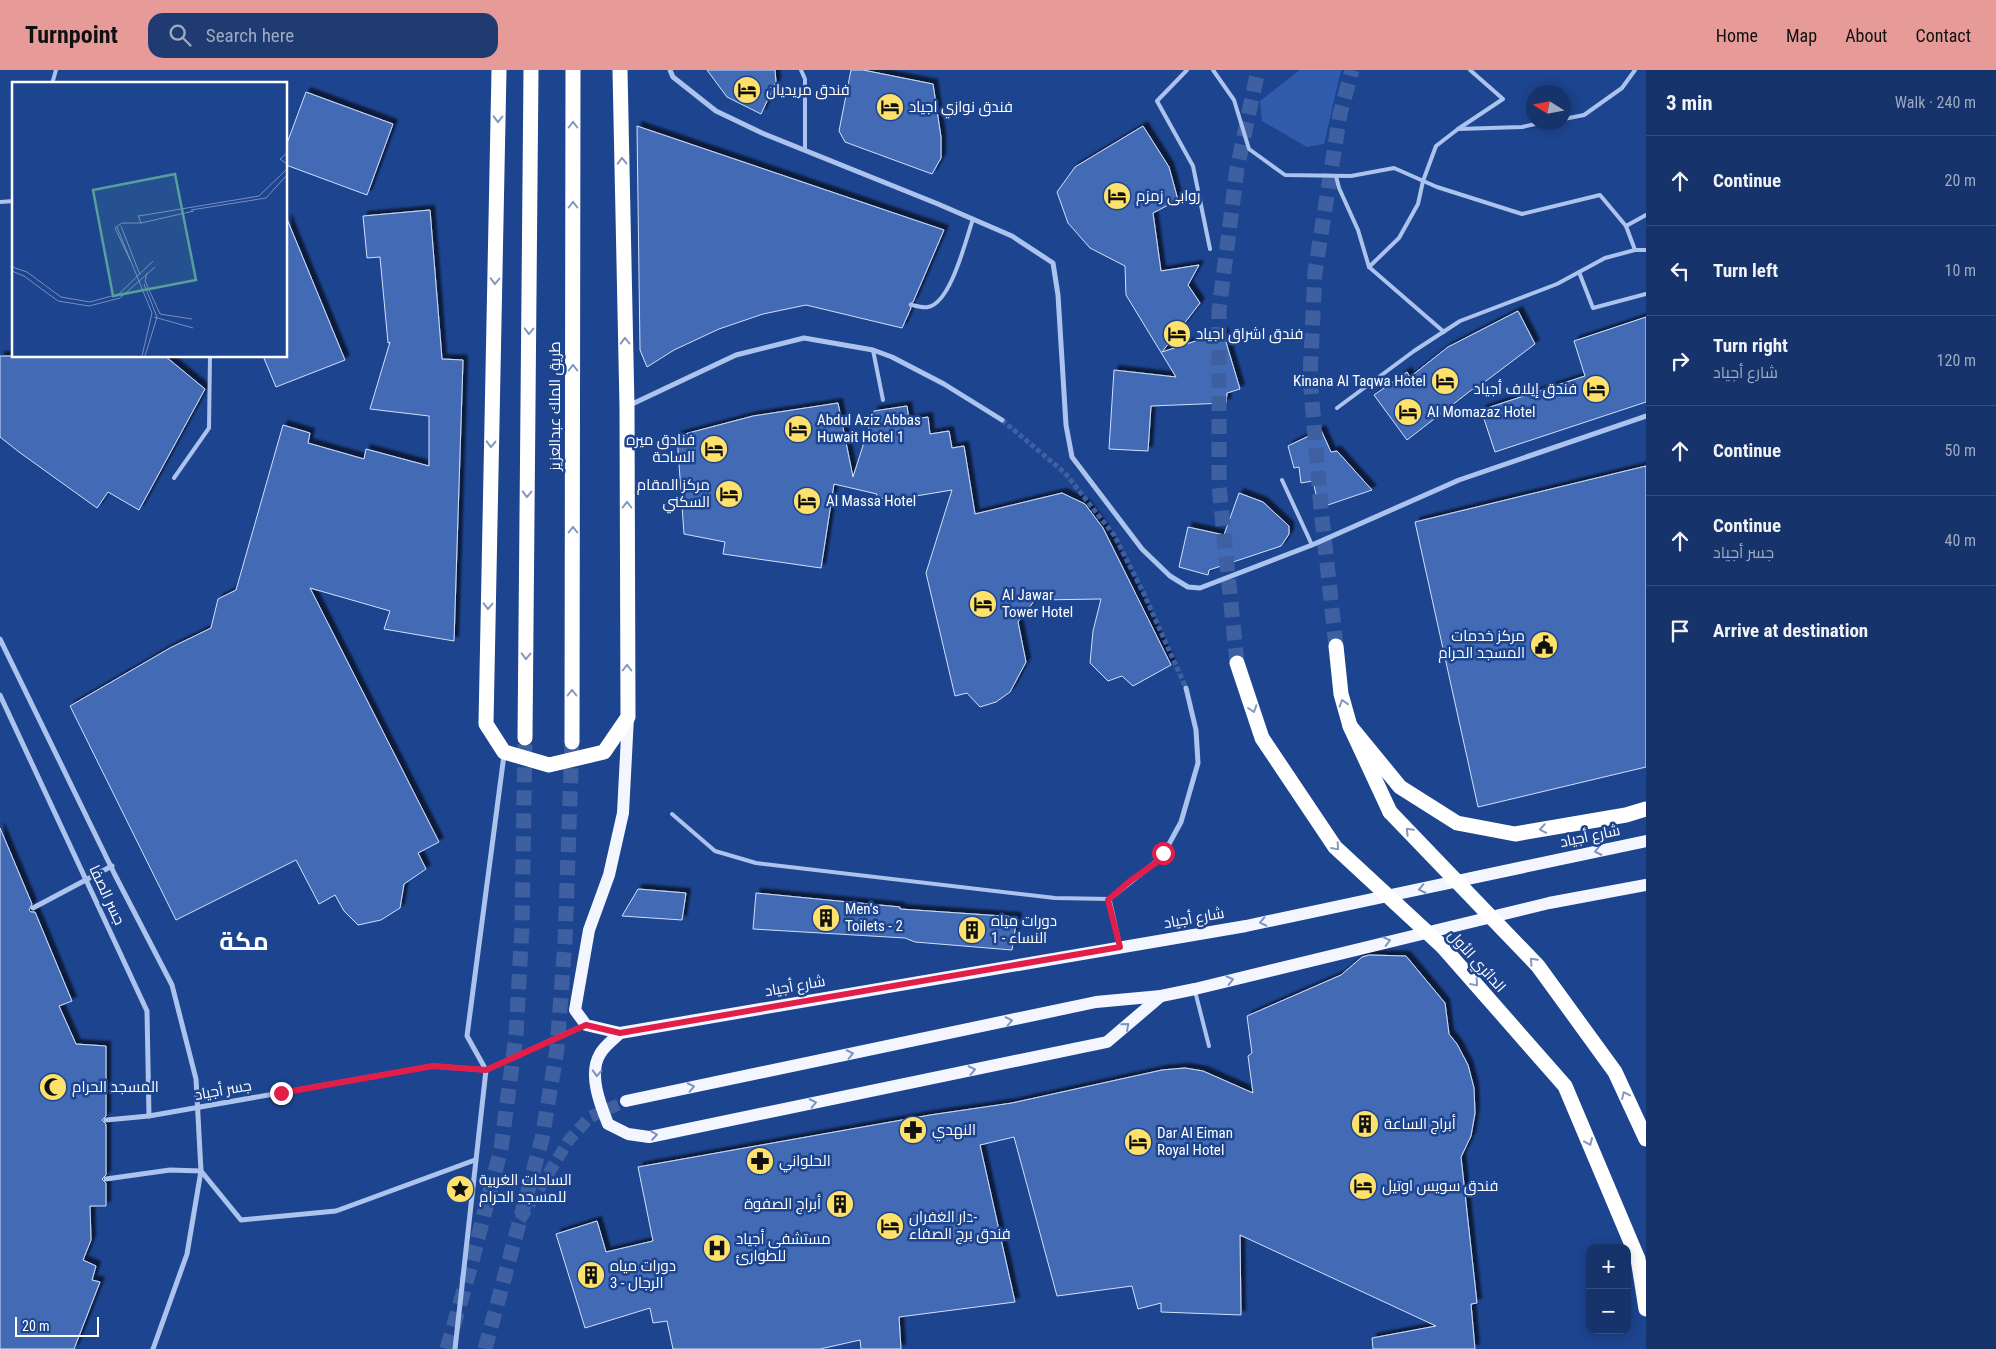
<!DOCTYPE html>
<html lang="en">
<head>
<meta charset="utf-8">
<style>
	:root { --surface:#16336b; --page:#1f3b71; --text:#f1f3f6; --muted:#9eaac1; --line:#354e7e; --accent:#e69b98 }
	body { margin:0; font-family:"Roboto Condensed",Cairo,sans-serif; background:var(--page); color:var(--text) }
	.controls { position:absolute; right:15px; bottom:15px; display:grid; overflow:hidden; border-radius:10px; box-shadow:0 2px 12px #0003 }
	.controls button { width:45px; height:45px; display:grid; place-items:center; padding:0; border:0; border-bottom:1px solid var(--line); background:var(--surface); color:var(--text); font:25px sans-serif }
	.compass { position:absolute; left:1526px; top:15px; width:45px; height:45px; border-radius:50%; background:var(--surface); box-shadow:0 2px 12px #0003; rotate:281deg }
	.scale { position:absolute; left:15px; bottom:12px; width:84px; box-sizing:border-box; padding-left:5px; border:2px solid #fff; border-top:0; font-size:14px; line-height:18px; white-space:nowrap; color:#fff; -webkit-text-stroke:4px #1d448f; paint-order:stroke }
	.stop { position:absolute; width:15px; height:15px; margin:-11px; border:4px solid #e11d48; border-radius:50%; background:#fff }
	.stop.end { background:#e11d48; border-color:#fff; box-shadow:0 1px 5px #0008 }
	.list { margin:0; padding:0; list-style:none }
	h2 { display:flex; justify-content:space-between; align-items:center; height:65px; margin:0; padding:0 20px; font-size:21px }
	h2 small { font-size:16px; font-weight:400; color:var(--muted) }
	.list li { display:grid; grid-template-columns:32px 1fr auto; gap:15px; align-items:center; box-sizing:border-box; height:90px; padding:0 20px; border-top:1px solid var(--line) }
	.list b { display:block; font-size:19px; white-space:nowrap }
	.list p { margin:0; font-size:16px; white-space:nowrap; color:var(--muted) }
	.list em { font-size:16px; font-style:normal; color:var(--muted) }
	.icon { flex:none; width:28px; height:28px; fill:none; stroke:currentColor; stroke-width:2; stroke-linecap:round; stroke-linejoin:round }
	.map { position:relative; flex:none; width:1646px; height:1279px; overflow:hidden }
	header { display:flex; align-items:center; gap:30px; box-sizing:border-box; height:70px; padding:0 25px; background:var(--accent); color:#111 }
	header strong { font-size:24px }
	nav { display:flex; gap:28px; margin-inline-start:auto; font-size:18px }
	.search { width:350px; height:45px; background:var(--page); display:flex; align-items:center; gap:12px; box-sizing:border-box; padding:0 18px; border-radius:15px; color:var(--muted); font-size:19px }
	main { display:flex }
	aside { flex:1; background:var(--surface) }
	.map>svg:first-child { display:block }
</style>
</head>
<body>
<header>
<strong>Turnpoint</strong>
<div class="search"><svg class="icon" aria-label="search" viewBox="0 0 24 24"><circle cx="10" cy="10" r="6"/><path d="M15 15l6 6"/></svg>Search here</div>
<nav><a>Home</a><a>Map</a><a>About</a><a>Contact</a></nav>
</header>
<main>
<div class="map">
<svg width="1646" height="1279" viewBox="0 0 1646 1279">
	<defs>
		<filter id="shadow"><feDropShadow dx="4.5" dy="-4.5" stdDeviation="1" flood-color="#0009"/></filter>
	</defs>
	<rect width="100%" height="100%" fill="#1d448f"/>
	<polygon fill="#315cad" points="1300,0 1341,0 1324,74 1307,77 1262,51 1260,31"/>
	<g fill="#426ab5" stroke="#d2e0fa" filter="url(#shadow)">
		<polygon points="707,0 775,0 776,12 761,44 727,27"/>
		<polygon points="851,0 863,0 933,14 941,67 941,88 932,104 845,72 839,61"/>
		<polygon points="306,22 393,54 367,125 286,95 286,76"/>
		<polygon points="637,56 944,160 913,232 909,234 911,238 902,258 806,235 763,244 719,259 674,280 647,297 640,280"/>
		<polygon points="1143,56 1169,97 1178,130 1153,143 1161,201 1199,195 1188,215 1200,233 1162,282 1223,262 1240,319 1227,323 1226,333 1151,336 1148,381 1109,379 1114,300 1176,307 1126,225 1125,196 1090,178 1068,153 1057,122 1075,97"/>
		<polygon points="430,140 442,289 463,290 454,571 384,559 390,541 310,518 439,772 418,783 426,799 404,814 400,838 381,850 358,855 344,841 335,825 319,834 296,790 176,850 70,636 170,578 211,558 218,529 236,520 283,355 310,363 308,373 364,389 366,379 429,396 429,346 370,339 390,272 388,273 380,187 367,188 363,146"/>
		<polygon points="287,149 345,290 276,317 263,286 286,286"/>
		<polygon points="1518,241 1535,274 1474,320 1474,318 1407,370 1374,325 1407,302 1410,307 1448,277"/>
		<polygon points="1646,247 1646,332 1495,382 1481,340 1585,306 1574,271"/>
		<polygon points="0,286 165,286 205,319 139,440 108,422 97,438 19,382 0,367"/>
		<polygon points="838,333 853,407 874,341 907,336 909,350 928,347 930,364 949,361 952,378 964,376 975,444 1062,423 1085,434 1103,458 1171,595 1133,616 1122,606 1108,611 1090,593 1093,561 1101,529 1035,530 1018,552 1026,592 1010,622 996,632 980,637 967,623 955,626 926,503 952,420 898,429 876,428 877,424 834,414 821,498 723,484 725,472 684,464 677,366 753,346"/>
		<polygon points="1321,360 1331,382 1337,381 1372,420 1319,438 1313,411 1301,413 1299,397 1294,398 1288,376"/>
		<polygon points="1646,396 1646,697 1478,737 1415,452"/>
		<polygon points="1239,423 1263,432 1289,456 1289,464 1281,476 1209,500 1208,505 1179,497 1188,457 1224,465"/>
		<polygon points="0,758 32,834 29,840 31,842 35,842 72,931 59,936 76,974 106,976 106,1046 102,1050 106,1054 106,1105 102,1109 106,1113 106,1136 90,1136 91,1170 83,1190 96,1196 92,1210 100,1212 74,1279 0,1279"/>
		<polygon points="638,819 686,823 682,850 622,846"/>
		<polygon points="756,823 900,837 900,839 1017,847 1012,880 915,872 905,868 753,859"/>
		<polygon points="1369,885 1406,886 1445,933 1449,964 1457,974 1468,995 1474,1018 1475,1043 1471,1066 1461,1087 1477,1233 1471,1234 1475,1279 1373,1279 1372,1268 1436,1256 1240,1165 1241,1245 1161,1242 1161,1233 1138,1239 1132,1216 1057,1226 1014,1067 980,1075 1015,1232 899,1247 901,1279 861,1279 860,1270 820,1279 673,1279 667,1251 653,1253 650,1238 585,1258 556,1164 597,1151 606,1182 653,1171 638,1097 930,1045 1012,1033 1162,1000 1185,998 1203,1001 1253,1023 1248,986 1252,983 1247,946 1341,905 1362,887"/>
	</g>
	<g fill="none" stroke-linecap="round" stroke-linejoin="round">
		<polyline stroke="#3f60a0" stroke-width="5" stroke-dasharray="5 2.5" stroke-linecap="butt" points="1002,350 1065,403 1114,465 1144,524 1186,618"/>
		<polyline stroke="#3f60a0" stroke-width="12" stroke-dasharray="12 6" stroke-linecap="butt" points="520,1150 569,1070 590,1047 626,1031"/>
		<g stroke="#3f60a0" stroke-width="15" stroke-dasharray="15 8" stroke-linecap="butt">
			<polyline points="1336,576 1321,439 1310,307 1315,202 1340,44 1352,0"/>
			<polyline points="1237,593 1219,416 1219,240 1237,99 1258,0"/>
			<polyline points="447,1279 471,1195 501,1079 516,965 522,857 525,668"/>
			<polyline points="485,1279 542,1069 557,979 565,871 572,672"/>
		</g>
		<g stroke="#acc3ed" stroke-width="4">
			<polyline points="801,0 805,9 805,79"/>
			<polyline points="1187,0 1157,31 1193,96 1210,179"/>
			<polyline points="1213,0 1234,30 1249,79 1285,105 1351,106 1394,98 1437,117 1522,144 1600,125 1626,156 1635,180"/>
			<polyline points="52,14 56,0"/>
			<polyline points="1564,49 1584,45 1622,18 1635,0"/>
			<polyline points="1458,59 1503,29 1470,0"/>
			<polyline points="1336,106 1339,118 1358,160 1369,197 1444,262"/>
			<polyline points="0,132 14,131"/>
			<polyline points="1626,156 1646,145"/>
			<polyline points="1369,197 1399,168 1418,134 1423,111 1436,76 1458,59 1522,57 1544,52"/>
			<polyline points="1579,202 1593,238 1646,224"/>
			<path d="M912,235C916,236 923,238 928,237C951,233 966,169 973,149"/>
			<polyline points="873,280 883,330"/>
			<polyline points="1337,338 1414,281 1460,251 1557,214 1605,188 1635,180 1646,180"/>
			<polyline points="174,408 209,358 210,286"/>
			<polyline points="1282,410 1312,475"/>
			<polyline points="672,744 715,781 756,793 1055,828 1109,829"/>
			<polyline points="1195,921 1209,976"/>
		</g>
		<g stroke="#acc3ed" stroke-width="5">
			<polyline points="670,0 673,7 716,41 762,63 938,134 1012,166 1053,193 1058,225 1066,355 1072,387 1142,479 1170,506 1188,517 1200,518 1312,475 1459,410 1646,346"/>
			<polyline points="630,335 736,285 804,268 873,280 892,287 944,314 1002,350"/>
			<polyline points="0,569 115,805 172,915 196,1009 201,1101 187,1184 153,1279"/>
			<polyline points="33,838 112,796"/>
			<polyline points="1120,877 1109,829 1157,791 1169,774 1181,752 1198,693 1196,660 1186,618"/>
			<polyline points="433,996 486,1000 585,955"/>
			<polyline points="106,1109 170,1100 201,1101 241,1150 336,1141 475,1090"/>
			<polyline points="455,1279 486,1000 467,966 504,685"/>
		</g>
		<g stroke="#f3f6ff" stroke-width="12">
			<path d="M1161,926L1107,972L649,1067L628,1064L608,1054C600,1034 588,1004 600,984C604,976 614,969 620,963L1246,856L1646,771"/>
			<polyline points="620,963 586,955 575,940 589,860 609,805 623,743 628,647"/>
			<polyline points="626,1031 1096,932 1161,926 1195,919 1549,833 1646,815"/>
		</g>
		<g stroke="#fff" stroke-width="15">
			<polyline points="499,0 486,654 504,682 549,695 604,682 628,647 627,337 620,0"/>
			<polyline points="1336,576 1341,624 1350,656 1390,742"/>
			<polyline points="1350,656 1400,717 1457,753 1515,764 1626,745 1646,739"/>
			<polyline points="525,668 531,0"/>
			<polyline points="572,672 573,0"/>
			<polyline points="1443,877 1565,1016 1638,1189 1646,1239"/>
		</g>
		<g stroke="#acc3ed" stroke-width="5">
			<polyline points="0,625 147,941 149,1046"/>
			<polyline points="106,1050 149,1046 433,996"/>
		</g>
		<g stroke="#fff" stroke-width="15">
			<polyline points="1237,593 1262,668 1335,777 1443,877"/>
			<polyline points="1390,742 1538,896 1615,1002 1646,1069"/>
		</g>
	</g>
	<defs><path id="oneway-chevron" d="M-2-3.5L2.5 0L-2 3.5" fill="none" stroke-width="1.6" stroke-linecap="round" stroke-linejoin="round" transform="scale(1.25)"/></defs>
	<g stroke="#8398c1">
		<use href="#oneway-chevron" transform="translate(498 49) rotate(91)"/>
		<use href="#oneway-chevron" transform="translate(573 55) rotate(-90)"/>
		<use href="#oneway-chevron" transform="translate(622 91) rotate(-91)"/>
		<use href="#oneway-chevron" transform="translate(573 135) rotate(-90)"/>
		<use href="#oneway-chevron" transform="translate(495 211) rotate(91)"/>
		<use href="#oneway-chevron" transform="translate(529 261) rotate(91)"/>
		<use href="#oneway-chevron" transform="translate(625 271) rotate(-91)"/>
		<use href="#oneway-chevron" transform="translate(573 298) rotate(-90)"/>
		<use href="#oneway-chevron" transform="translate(491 374) rotate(91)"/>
		<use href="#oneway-chevron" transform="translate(527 424) rotate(91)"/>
		<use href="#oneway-chevron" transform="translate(627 435) rotate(-90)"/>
		<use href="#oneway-chevron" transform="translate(573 460) rotate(-90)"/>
		<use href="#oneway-chevron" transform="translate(488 536) rotate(91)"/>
		<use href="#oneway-chevron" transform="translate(526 586) rotate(91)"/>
		<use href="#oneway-chevron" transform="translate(627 598) rotate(-90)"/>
		<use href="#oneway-chevron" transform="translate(572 623) rotate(-90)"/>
		<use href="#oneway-chevron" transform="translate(1343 633) rotate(-107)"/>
		<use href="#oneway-chevron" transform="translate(1253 639) rotate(72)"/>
		<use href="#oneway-chevron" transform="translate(1543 759) rotate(170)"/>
		<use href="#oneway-chevron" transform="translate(1409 761) rotate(-134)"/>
		<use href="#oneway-chevron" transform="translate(1336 777) rotate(49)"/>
		<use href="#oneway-chevron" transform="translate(1533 891) rotate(-133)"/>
		<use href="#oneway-chevron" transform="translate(1475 913) rotate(49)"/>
		<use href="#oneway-chevron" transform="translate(1625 1025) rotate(-115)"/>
		<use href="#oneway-chevron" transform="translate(1589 1072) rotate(67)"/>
	</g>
	<g stroke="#7d94c1">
		<use href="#oneway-chevron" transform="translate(1598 781) rotate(168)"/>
		<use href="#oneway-chevron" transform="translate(1422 819) rotate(168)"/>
		<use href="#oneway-chevron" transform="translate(1263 852) rotate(168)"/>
		<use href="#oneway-chevron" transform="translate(1387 871) rotate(-14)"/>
		<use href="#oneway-chevron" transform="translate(1230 910) rotate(-14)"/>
		<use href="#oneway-chevron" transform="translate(1009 951) rotate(-12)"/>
		<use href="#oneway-chevron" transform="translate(1126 956) rotate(-41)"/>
		<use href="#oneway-chevron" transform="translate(850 984) rotate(-12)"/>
		<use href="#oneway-chevron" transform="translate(972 1000) rotate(-12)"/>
		<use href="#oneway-chevron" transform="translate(597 1003) rotate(92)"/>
		<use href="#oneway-chevron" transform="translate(691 1017) rotate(-12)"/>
		<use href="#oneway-chevron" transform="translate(813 1033) rotate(-12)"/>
		<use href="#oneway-chevron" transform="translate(654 1065) rotate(-8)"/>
	</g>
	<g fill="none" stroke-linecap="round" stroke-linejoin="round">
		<polyline stroke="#e11d48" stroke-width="6" points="281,1023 433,996 486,1000 586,955 620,963 1120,877 1108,830 1130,811 1157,792 1163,783"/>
	</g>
	<defs>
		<symbol id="hotel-disc" viewBox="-11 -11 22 22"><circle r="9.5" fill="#fde16b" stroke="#1d448f"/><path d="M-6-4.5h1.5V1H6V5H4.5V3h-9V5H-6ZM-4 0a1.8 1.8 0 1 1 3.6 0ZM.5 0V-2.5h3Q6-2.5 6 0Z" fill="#111"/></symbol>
		<symbol id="civic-disc" viewBox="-11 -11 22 22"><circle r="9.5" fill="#fde16b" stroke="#1d448f"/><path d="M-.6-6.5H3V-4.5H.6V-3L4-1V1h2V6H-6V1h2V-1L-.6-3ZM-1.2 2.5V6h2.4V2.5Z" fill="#111"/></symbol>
		<symbol id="building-disc" viewBox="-11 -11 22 22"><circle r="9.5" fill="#fde16b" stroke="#1d448f"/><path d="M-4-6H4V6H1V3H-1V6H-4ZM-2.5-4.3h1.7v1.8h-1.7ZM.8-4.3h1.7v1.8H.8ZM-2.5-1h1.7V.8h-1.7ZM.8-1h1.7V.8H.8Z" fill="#111"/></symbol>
		<symbol id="mosque-disc" viewBox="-11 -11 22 22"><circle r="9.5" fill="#fde16b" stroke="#1d448f"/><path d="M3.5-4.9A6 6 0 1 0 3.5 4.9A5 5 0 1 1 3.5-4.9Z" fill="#111"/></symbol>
		<symbol id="pharmacy-disc" viewBox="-11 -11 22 22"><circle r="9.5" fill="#fde16b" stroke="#1d448f"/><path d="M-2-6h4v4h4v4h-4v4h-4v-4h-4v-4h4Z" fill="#111"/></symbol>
		<symbol id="sight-disc" viewBox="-11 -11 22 22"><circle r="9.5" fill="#fde16b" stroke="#1d448f"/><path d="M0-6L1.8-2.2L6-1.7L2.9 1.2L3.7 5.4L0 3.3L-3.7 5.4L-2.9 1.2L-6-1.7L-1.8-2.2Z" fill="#111"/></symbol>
		<symbol id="hospital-disc" viewBox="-11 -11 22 22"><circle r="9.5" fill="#fde16b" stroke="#1d448f"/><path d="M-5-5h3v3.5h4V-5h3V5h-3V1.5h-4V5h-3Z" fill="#111"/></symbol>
	</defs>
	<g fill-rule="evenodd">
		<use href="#hotel-disc" x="731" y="4" width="32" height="32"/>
		<use href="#hotel-disc" x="874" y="21" width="32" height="32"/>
		<use href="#hotel-disc" x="1101" y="110" width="32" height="32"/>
		<use href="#hotel-disc" x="1161" y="248" width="32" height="32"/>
		<use href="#hotel-disc" x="1429" y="295" width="32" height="32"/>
		<use href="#hotel-disc" x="1580" y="303" width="32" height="32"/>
		<use href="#hotel-disc" x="1392" y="326" width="32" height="32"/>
		<use href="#hotel-disc" x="782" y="343" width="32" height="32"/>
		<use href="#hotel-disc" x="698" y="363" width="32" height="32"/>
		<use href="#hotel-disc" x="713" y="408" width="32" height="32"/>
		<use href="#hotel-disc" x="791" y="415" width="32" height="32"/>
		<use href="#hotel-disc" x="967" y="518" width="32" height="32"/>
		<use href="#civic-disc" x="1528" y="559" width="32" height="32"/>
		<use href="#building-disc" x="810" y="832" width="32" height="32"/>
		<use href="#building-disc" x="956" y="844" width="32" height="32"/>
		<use href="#mosque-disc" x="37" y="1001" width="32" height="32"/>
		<use href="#building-disc" x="1349" y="1038" width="32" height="32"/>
		<use href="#pharmacy-disc" x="897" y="1044" width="32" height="32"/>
		<use href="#hotel-disc" x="1122" y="1056" width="32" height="32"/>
		<use href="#pharmacy-disc" x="744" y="1075" width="32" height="32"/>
		<use href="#hotel-disc" x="1347" y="1100" width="32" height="32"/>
		<use href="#sight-disc" x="444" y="1103" width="32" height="32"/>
		<use href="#building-disc" x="824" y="1118" width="32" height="32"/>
		<use href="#hotel-disc" x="874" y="1140" width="32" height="32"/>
		<use href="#hospital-disc" x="701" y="1162" width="32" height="32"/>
		<use href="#building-disc" x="575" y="1189" width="32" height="32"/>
	</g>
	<g text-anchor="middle" stroke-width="5" stroke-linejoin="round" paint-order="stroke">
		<g font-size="15" fill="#fff" stroke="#1d448f" text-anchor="start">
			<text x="766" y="25">فندق مريديان</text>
			<text x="909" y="42">فندق نوازي اجياد</text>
			<text x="1136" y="131">روابی زمزم</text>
			<text x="1196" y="269">فندق اشراق اجياد</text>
			<text x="1426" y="316" text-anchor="end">Kinana Al Taqwa Hotel</text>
			<text x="1577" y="324" text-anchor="end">فندق إيلاف أجياد</text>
			<text x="1427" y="347">Al Momazaz Hotel</text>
			<text x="817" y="355">Abdul Aziz Abbas<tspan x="817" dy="17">Huwait Hotel 1</tspan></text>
			<text x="695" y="375" text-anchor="end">فنادق ميره<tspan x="695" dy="17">الساحة</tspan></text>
			<text x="710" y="420" text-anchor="end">مركز المقام<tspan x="710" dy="17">السكني</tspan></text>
			<text x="826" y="436">Al Massa Hotel</text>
			<text x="1002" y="530">Al Jawar<tspan x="1002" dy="17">Tower Hotel</tspan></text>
			<text x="1525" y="571" text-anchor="end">مركز خدمات<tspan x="1525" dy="17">المسجد الحرام</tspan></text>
			<text x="845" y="844">Men's<tspan x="845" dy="17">Toilets - 2</tspan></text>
			<text x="991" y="856">دورات مياه<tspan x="991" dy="17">النساء - 1</tspan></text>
			<text x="72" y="1022">المسجد الحرام</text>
			<text x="1384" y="1059">أبراج الساعة</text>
			<text x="932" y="1065">النهدي</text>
			<text x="1157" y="1068">Dar Al Eiman<tspan x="1157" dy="17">Royal Hotel</tspan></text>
			<text x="779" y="1096">الحلواني</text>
			<text x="479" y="1115">الساحات الغربية<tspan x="479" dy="17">للمسجد الحرام</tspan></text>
			<text x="1382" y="1121">فندق سويس اوتيل</text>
			<text x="821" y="1139" text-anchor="end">أبراج الصفوة</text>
			<text x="909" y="1152">دار الغفران-<tspan x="909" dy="17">فندق برج الصفاء</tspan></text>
			<text x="736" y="1174">مستشفى أجياد<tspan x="736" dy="17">للطوارئ</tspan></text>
			<text x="610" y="1201">دورات مياه<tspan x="610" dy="17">الرجال - 3</tspan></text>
		</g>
		<g font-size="15" fill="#fff" stroke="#1d448f">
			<text transform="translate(555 336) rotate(-90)" y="5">طريق الملك عبدالعزيز</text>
			<text transform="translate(1590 766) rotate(-12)" y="5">شارع أجياد</text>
			<text transform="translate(107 825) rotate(65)" y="5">جسر الصفا</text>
			<text transform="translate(1194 848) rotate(-10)" y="5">شارع أجياد</text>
			<text transform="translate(1477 891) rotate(48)" y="5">الدائري الأول</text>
			<text transform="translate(795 916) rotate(-10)" y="5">شارع أجياد</text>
			<text transform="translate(223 1020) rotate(-10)" y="5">جسر أجياد</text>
		</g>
		<g font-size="25" font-weight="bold" fill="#fff" stroke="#1d448f">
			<text x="244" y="880">مكة</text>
		</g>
	</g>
	<g transform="translate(12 12)">
		<rect width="275" height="275" fill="#1d448f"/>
		<path fill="none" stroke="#778fbc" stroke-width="1" d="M275,71L268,77L275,82M179,128L254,116L275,93M126,133L129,141L182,129M127,134L247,114L275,87M109,144L128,193M105,145L140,231L130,274M118,178L103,146L110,141H129M0,185L15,190L49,215L78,220L107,212L141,179M0,189L12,194L46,219L77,224L108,216L143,185M135,191L133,199L148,232M132,202L145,235L133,274M148,232L180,237M142,235L181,246"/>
		<path fill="#579f9a" fill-opacity="0.15" stroke="#579f9a" stroke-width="2.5" d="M163,92L184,198L101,214L81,108Z"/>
		<rect width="275" height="275" fill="none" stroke="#fff" stroke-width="2.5"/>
	</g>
</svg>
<div class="controls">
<button>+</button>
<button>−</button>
</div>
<svg class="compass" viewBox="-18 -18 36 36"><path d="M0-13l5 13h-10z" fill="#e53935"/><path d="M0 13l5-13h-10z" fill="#9eaac1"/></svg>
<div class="scale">20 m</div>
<div class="stop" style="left:1163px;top:783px"></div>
<div class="stop end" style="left:281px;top:1023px"></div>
</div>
<aside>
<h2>3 min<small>Walk · 240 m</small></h2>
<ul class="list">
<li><svg class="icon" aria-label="ahead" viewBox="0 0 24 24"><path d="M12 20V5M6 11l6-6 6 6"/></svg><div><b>Continue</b></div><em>20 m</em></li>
<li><svg class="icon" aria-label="left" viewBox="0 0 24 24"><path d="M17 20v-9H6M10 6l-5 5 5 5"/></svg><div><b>Turn left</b></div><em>10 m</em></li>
<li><svg class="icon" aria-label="right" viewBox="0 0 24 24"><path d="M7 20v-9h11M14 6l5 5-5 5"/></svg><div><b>Turn right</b><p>شارع أجياد</p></div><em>120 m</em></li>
<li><svg class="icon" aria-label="ahead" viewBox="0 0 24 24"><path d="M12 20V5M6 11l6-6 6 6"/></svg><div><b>Continue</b></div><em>50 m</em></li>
<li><svg class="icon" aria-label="ahead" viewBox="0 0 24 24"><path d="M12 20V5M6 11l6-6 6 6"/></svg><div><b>Continue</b><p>جسر أجياد</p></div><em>40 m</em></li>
<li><svg class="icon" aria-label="arrive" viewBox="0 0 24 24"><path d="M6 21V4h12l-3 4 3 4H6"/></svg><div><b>Arrive at destination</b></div></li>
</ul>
</aside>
</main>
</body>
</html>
